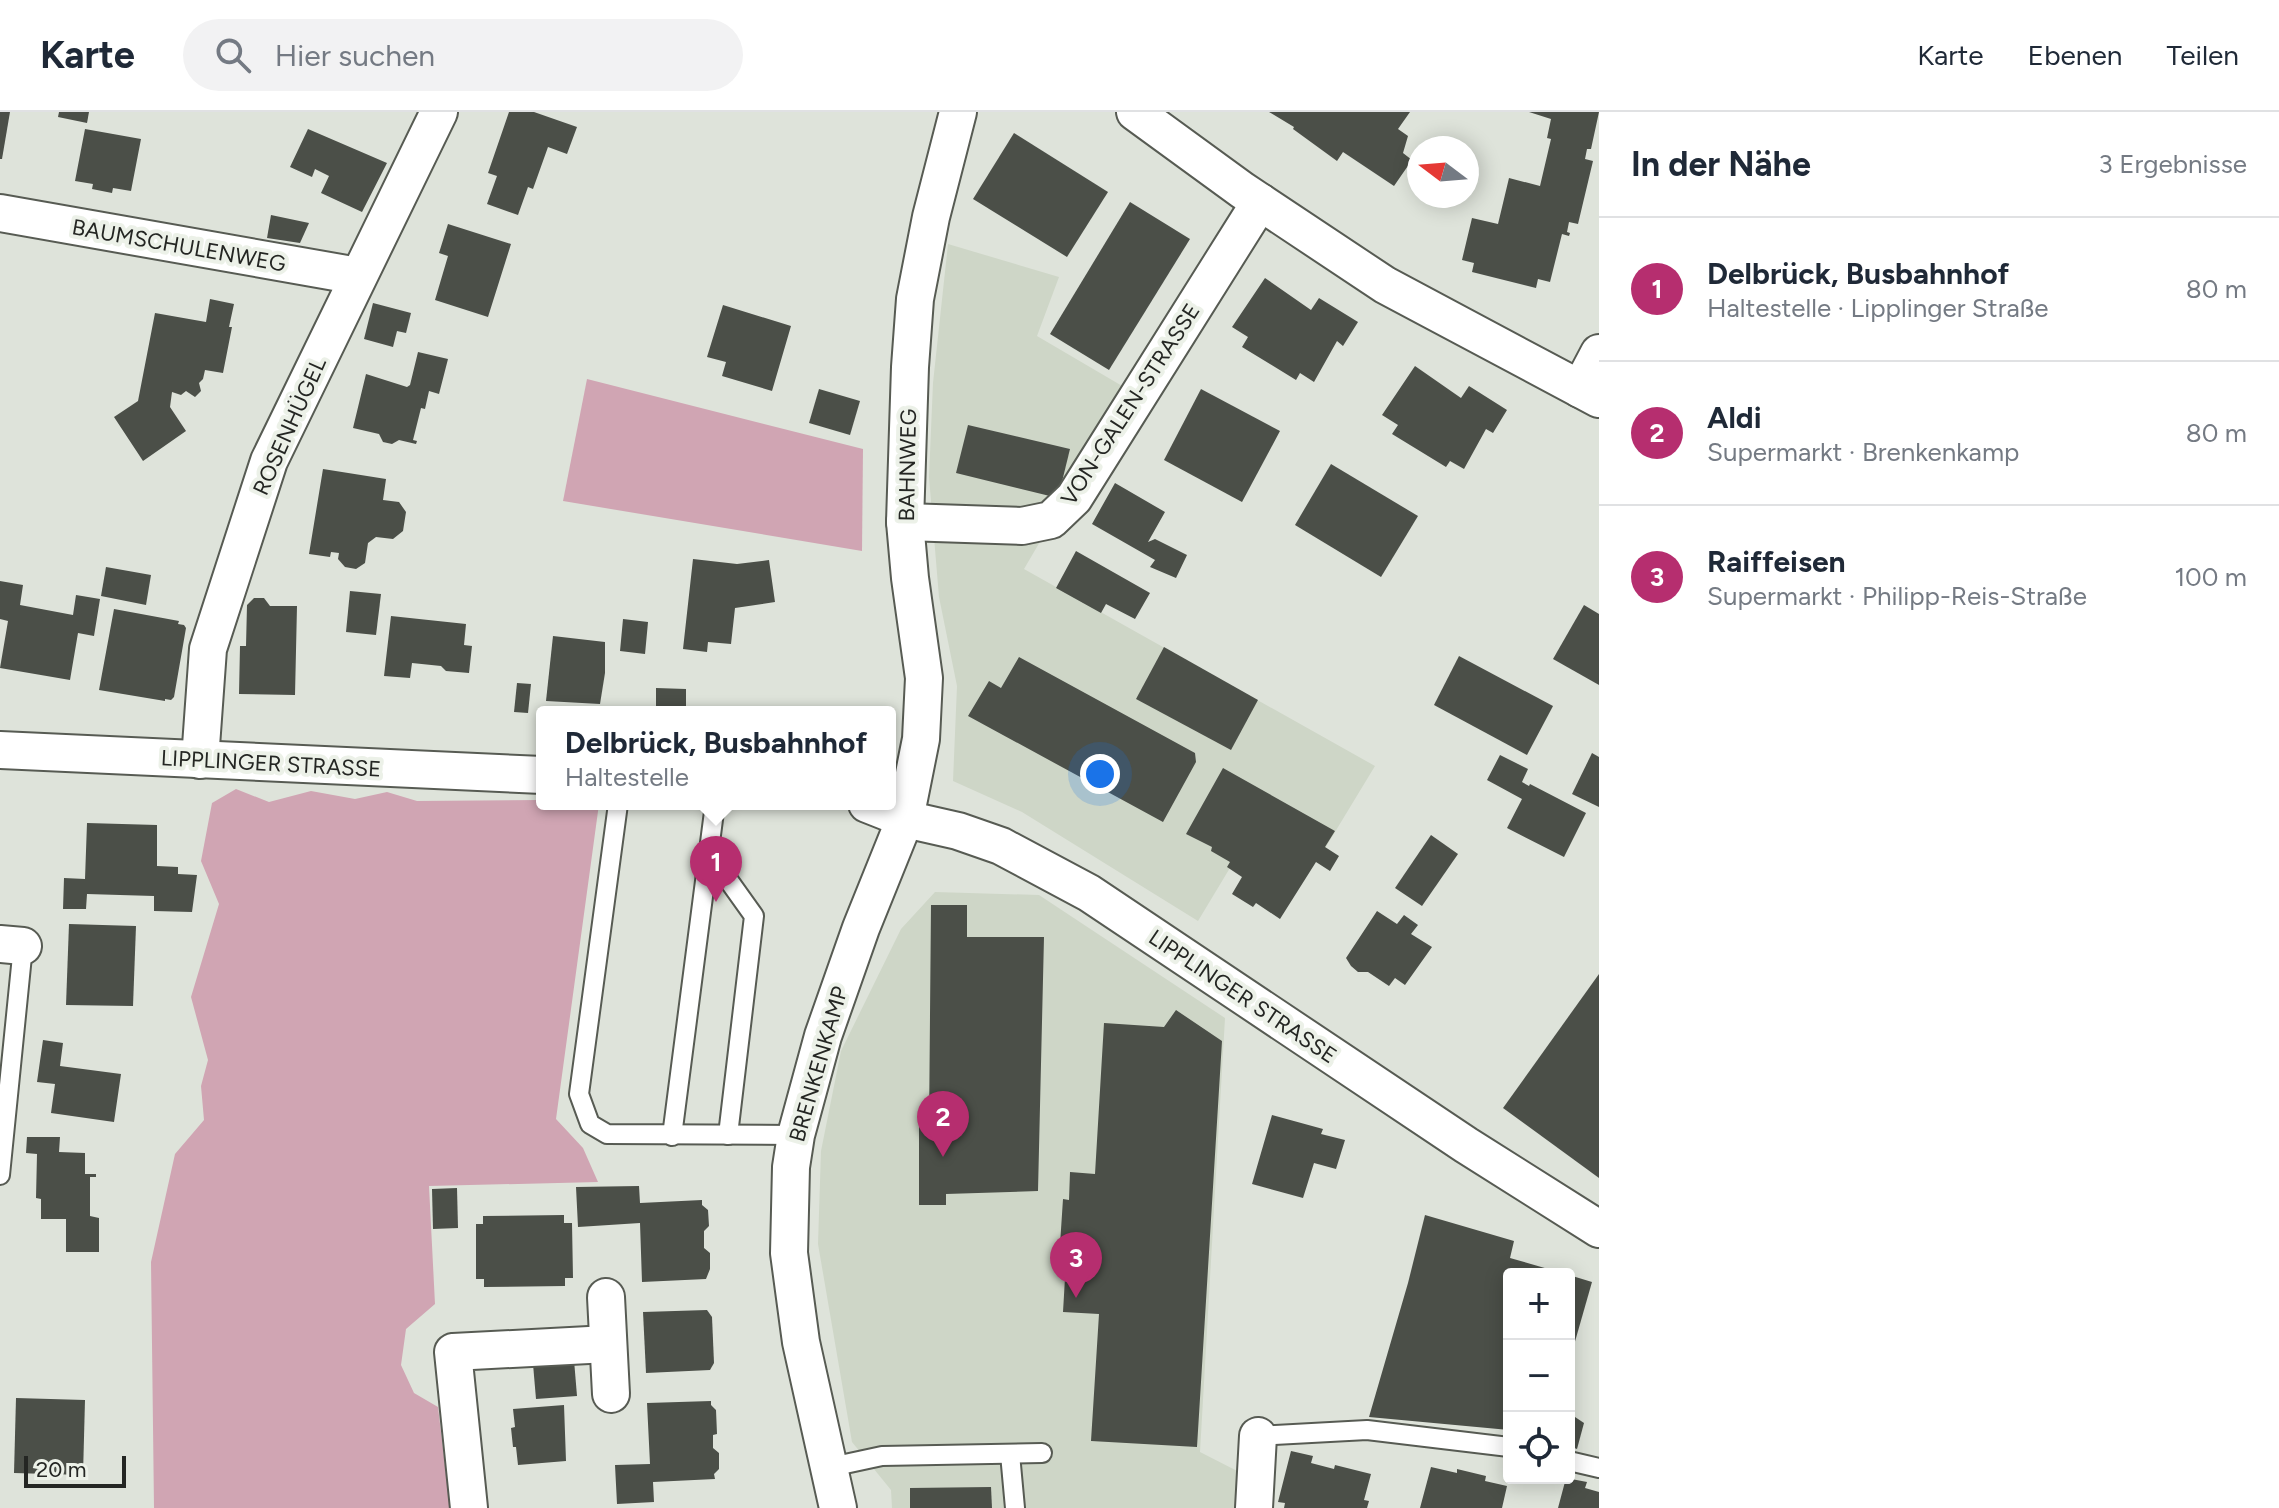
<!DOCTYPE html>
<html lang="de">
<head>
<meta charset="utf-8">
<style>
	:root { --surface:#fff; --page:#f2f2f3; --text:#1f2937; --muted:#747a83; --line:#e0e1e3; --accent:#b62e6f }
	body { margin:0; font-family:Figtree,sans-serif; background:var(--page); color:var(--text) }
	.controls { position:absolute; right:24px; bottom:24px; display:grid; overflow:hidden; border-radius:8px; box-shadow:0 4px 20px #0003 }
	.controls button { width:72px; height:72px; display:grid; place-items:center; padding:0; border:0; border-bottom:2px solid var(--line); background:var(--surface); color:var(--text); font:40px sans-serif }
	.compass { position:absolute; left:1407px; top:24px; width:72px; height:72px; border-radius:50%; background:var(--surface); box-shadow:0 4px 20px #0003; rotate:286deg }
	.scale { position:absolute; left:24px; bottom:20px; width:102px; box-sizing:border-box; padding-left:8px; border:4px solid #242623; border-top:0; font-size:22px; line-height:28px; white-space:nowrap; color:#242623; -webkit-text-stroke:6px #ecf1e8; paint-order:stroke }
	.you { position:absolute; left:1100px; top:662px; width:28px; height:28px; margin:-20px; border:6px solid #fff; border-radius:50%; background:#1a73e8; box-shadow:0 0 0 12px #1a73e833 }
	.badge { display:grid; place-items:center; width:52px; height:52px; border-radius:50%; background:var(--accent); color:#fff; font-size:26px; font-weight:700 }
	.pin { position:absolute; translate:-50% -66px; filter:drop-shadow(0 2px 4px #0008) }
	.pin::after { content:''; position:absolute; top:42px; width:28px; height:24px; background:inherit; clip-path:polygon(0 0,100% 0,50% 100%) }
	.popup { position:absolute; left:536px; top:594px; width:360px; height:104px; box-sizing:border-box; display:grid; place-content:center; border-radius:8px; background:var(--surface); filter:drop-shadow(0 2px 6px #0005); font-size:26px; white-space:nowrap; color:var(--muted) }
	.popup b { font-size:30px; color:var(--text) }
	.popup::after { content:''; position:absolute; left:50%; top:100%; margin-left:-16px; border:16px solid transparent; border-top-color:var(--surface) }
	.list { margin:0; padding:0; list-style:none }
	h2 { display:flex; justify-content:space-between; align-items:center; height:104px; margin:0; padding:0 32px; font-size:34px }
	h2 small { font-size:26px; font-weight:400; color:var(--muted) }
	.list li { display:grid; grid-template-columns:52px 1fr auto; gap:24px; align-items:center; box-sizing:border-box; height:144px; padding:0 32px; border-top:2px solid var(--line) }
	.list b { display:block; font-size:30px; white-space:nowrap }
	.list p { margin:0; font-size:26px; white-space:nowrap; color:var(--muted) }
	.list em { font-size:26px; font-style:normal; color:var(--muted) }
	.icon { flex:none; width:44px; height:44px; fill:none; stroke:currentColor; stroke-width:2; stroke-linecap:round; stroke-linejoin:round }
	.map { position:relative; flex:none; width:1599px; height:1396px; overflow:hidden }
	header { display:flex; align-items:center; gap:48px; box-sizing:border-box; height:112px; padding:0 40px; background:var(--surface); border-bottom:2px solid var(--line) }
	header strong { font-size:38px }
	nav { display:flex; gap:44px; margin-inline-start:auto; font-size:28px }
	.search { width:560px; height:72px; background:var(--page); display:flex; align-items:center; gap:20px; box-sizing:border-box; padding:0 28px; border-radius:44px; color:var(--muted); font-size:30px }
	main { display:flex }
	aside { flex:1; background:var(--surface) }
	.map>svg:first-child { display:block }
</style>
</head>
<body>
<header>
<strong>Karte</strong>
<div class="search"><svg class="icon" aria-label="search" viewBox="0 0 24 24"><circle cx="10" cy="10" r="6"/><path d="M15 15l6 6"/></svg>Hier suchen</div>
<nav><a>Karte</a><a>Ebenen</a><a>Teilen</a></nav>
</header>
<main>
<div class="map">
<svg width="1599" height="1396" viewBox="0 0 1599 1396">
	<rect width="100%" height="100%" fill="#dee3da"/>
	<g fill="#ced6c7">
		<polygon points="948,132 1059,165 1037,224 1129,278 1024,457 1375,654 1318,748 1257,711 1198,809 1022,700 953,669 957,574 939,485 929,365 933,271"/>
		<polygon points="935,780 1039,783 1225,906 1200,1340 1247,1364 1245,1396 892,1396 891,1378 852,1330 818,1132 821,1039 841,939 901,817"/>
	</g>
	<g fill="#d0a5b3">
		<polygon points="587,267 863,337 862,439 563,389"/>
		<polygon points="236,677 269,690 311,679 355,687 387,680 417,689 542,688 542,692 599,692 556,1007 583,1036 598,1070 429,1074 435,1192 406,1217 401,1253 414,1281 438,1295 450,1396 154,1396 151,1150 175,1042 204,1008 201,974 208,948 191,885 219,792 201,749 212,691"/>
	</g>
	<g fill="#4b4f48">
		<polygon points="0,0 10,0 2,47 0,47"/>
		<polygon points="59,0 89,0 87,11 58,5"/>
		<polygon points="509,0 534,0 577,15 567,42 548,35 533,77 528,75 518,103 487,92 497,64 488,61"/>
		<polygon points="1269,0 1410,0 1398,17 1408,24 1403,41 1412,48 1394,74 1343,40 1337,49 1293,17 1294,15"/>
		<polygon points="1529,0 1599,0 1591,37 1587,37 1585,47 1593,49 1578,112 1569,110 1567,120 1570,121 1569,124 1562,122 1550,170 1538,167 1536,176 1472,160 1474,151 1462,148 1472,106 1498,112 1509,66 1540,74 1551,27 1547,26 1551,7"/>
		<polygon points="85,17 141,27 131,79 113,76 112,81 92,77 93,72 75,69"/>
		<polygon points="308,17 387,51 362,100 321,81 329,64 315,57 312,65 290,55"/>
		<polygon points="1014,21 1108,80 1067,145 973,87"/>
		<polygon points="1130,90 1190,127 1109,258 1050,222"/>
		<polygon points="271,103 309,111 300,131 267,126"/>
		<polygon points="448,112 511,132 488,205 435,188 448,144 439,141"/>
		<polygon points="1265,166 1311,198 1319,186 1358,210 1343,234 1337,229 1314,270 1300,261 1296,268 1242,235 1248,225 1232,215"/>
		<polygon points="210,187 234,192 229,215 232,215 223,261 205,258 203,267 199,271 201,279 195,285 186,279 181,283 172,280 170,295 186,319 143,349 114,305 138,289 155,201 206,210"/>
		<polygon points="373,191 411,201 406,221 397,219 393,235 364,227"/>
		<polygon points="723,193 791,214 772,279 722,264 726,250 707,245"/>
		<polygon points="418,240 448,247 439,282 429,279 425,297 421,296 413,328 417,329 416,332 399,328 392,332 383,330 379,322 353,316 366,262 407,275 410,273"/>
		<polygon points="1415,254 1461,286 1469,274 1507,298 1493,321 1486,317 1464,357 1450,349 1446,355 1392,322 1398,313 1382,303"/>
		<polygon points="819,277 860,289 850,323 809,311"/>
		<polygon points="1201,277 1280,319 1242,390 1164,348"/>
		<polygon points="968,313 1070,337 1058,386 956,361"/>
		<polygon points="1331,352 1418,404 1381,465 1295,413"/>
		<polygon points="323,357 386,367 383,388 399,390 406,400 403,419 393,427 376,425 368,431 365,451 356,457 345,455 338,447 339,441 331,440 330,445 309,442"/>
		<polygon points="1115,371 1165,400 1148,430 1155,427 1187,443 1176,466 1150,455 1155,448 1092,412"/>
		<polygon points="1076,439 1150,481 1135,507 1106,492 1101,501 1056,476"/>
		<polygon points="693,447 737,452 769,448 775,490 735,496 731,532 708,530 707,540 683,537"/>
		<polygon points="106,455 151,463 146,493 101,484"/>
		<polygon points="0,469 23,473 20,493 73,503 76,483 100,487 94,524 78,521 70,568 0,556 8,509 0,507"/>
		<polygon points="350,479 381,482 376,523 346,520"/>
		<polygon points="254,486 264,486 270,494 297,494 295,583 239,582 240,534 246,534 247,493"/>
		<polygon points="1584,493 1599,502 1599,573 1553,547"/>
		<polygon points="114,497 179,509 178,512 184,513 186,516 174,585 171,588 165,587 165,589 99,578"/>
		<polygon points="391,504 466,512 464,533 472,534 469,561 446,559 441,554 412,551 410,566 384,564"/>
		<polygon points="623,507 648,510 645,542 620,539"/>
		<polygon points="553,524 605,530 605,561 600,592 546,589"/>
		<polygon points="1164,535 1258,588 1231,638 1136,587"/>
		<polygon points="1459,544 1553,594 1527,643 1434,593"/>
		<polygon points="1019,545 1195,641 1196,650 1163,710 968,604 989,569 1001,576"/>
		<polygon points="517,571 531,572 528,601 514,600"/>
		<polygon points="656,576 686,577 686,600 656,600"/>
		<polygon points="1592,641 1599,645 1599,695 1572,682"/>
		<polygon points="1500,643 1528,657 1522,670 1529,674 1530,672 1586,701 1564,745 1507,716 1522,687 1487,668"/>
		<polygon points="1223,656 1335,719 1325,735 1339,744 1330,759 1316,750 1280,807 1256,791 1253,795 1232,782 1242,765 1227,755 1230,750 1211,739 1212,735 1186,722"/>
		<polygon points="87,711 157,713 157,754 178,755 178,762 197,763 192,800 154,799 154,784 120,783 87,782 86,797 63,797 64,766 85,767"/>
		<polygon points="1431,723 1458,742 1422,794 1395,776"/>
		<polygon points="931,793 967,793 967,825 1044,825 1038,1079 946,1082 946,1093 919,1093 919,1015 929,1015"/>
		<polygon points="1377,799 1397,812 1404,803 1418,813 1411,822 1432,835 1405,873 1395,866 1389,874 1368,860 1358,860 1351,854 1346,846"/>
		<polygon points="69,812 136,814 133,894 66,893"/>
		<polygon points="1599,862 1599,1066 1503,996"/>
		<polygon points="1176,898 1222,929 1197,1335 1091,1329 1099,1202 1063,1200 1066,1149 1059,1148 1063,1087 1069,1088 1070,1060 1095,1062 1104,911 1164,915"/>
		<polygon points="43,928 63,931 60,954 121,962 114,1010 51,1001 55,972 37,970"/>
		<polygon points="1272,1003 1323,1017 1321,1022 1345,1028 1336,1057 1314,1051 1303,1086 1252,1072"/>
		<polygon points="27,1025 60,1025 59,1040 85,1041 85,1062 96,1062 96,1065 90,1065 90,1104 99,1106 99,1140 66,1140 66,1107 41,1107 41,1087 36,1086 37,1042 26,1041"/>
		<polygon points="639,1074 640,1091 702,1088 702,1093 708,1098 709,1114 704,1119 704,1136 710,1141 710,1157 706,1167 642,1170 640,1111 578,1115 576,1075"/>
		<polygon points="457,1076 458,1116 433,1117 432,1077"/>
		<polygon points="564,1103 564,1111 572,1111 573,1166 565,1166 565,1174 484,1175 484,1167 476,1167 476,1112 483,1112 483,1104"/>
		<polygon points="1425,1103 1514,1129 1510,1146 1562,1161 1509,1162 1509,1318 1369,1305 1408,1171"/>
		<polygon points="1569,1163 1592,1170 1570,1247 1569,1247"/>
		<polygon points="707,1198 712,1205 714,1251 710,1258 646,1261 643,1200"/>
		<polygon points="574,1248 577,1284 536,1287 533,1252"/>
		<polygon points="16,1286 85,1288 83,1363 14,1361"/>
		<polygon points="711,1289 711,1293 716,1298 717,1322 713,1323 713,1336 719,1341 719,1357 714,1362 715,1367 653,1370 654,1390 617,1392 615,1353 650,1352 647,1291"/>
		<polygon points="564,1293 566,1349 518,1353 516,1335 513,1335 511,1316 515,1315 513,1297"/>
		<polygon points="1569,1301 1584,1311 1577,1337 1569,1334"/>
		<polygon points="1291,1339 1313,1344 1311,1351 1334,1357 1335,1353 1371,1362 1364,1388 1369,1389 1367,1396 1284,1396 1285,1391 1278,1390"/>
		<polygon points="1431,1355 1457,1361 1457,1357 1486,1364 1485,1369 1507,1374 1502,1396 1420,1396"/>
		<polygon points="1566,1366 1587,1370 1585,1376 1599,1380 1599,1396 1558,1396"/>
		<polygon points="991,1375 992,1396 910,1396 910,1376"/>
	</g>
	<g fill="none" stroke-linecap="round" stroke-linejoin="round">
		<defs>
			<g id="service">
				<polyline points="618,692 579,982 590,1012 607,1022 796,1023"/>
				<polyline points="709,741 754,804 728,1023"/>
				<polyline points="672,1024 715,692"/>
				<polyline points="0,1063 23,834"/>
				<polyline points="1258,1324 1367,1318 1509,1335"/>
				<polyline points="1010,1342 1015,1396"/>
				<polyline points="1569,1349 1599,1356"/>
				<polyline points="831,1355 882,1344 1042,1341"/>
			</g>
			<g id="minor">
				<polyline points="1135,0 1242,78 1385,173 1599,287"/>
				<polyline points="0,101 358,164"/>
				<polyline points="1580,277 1599,241"/>
				<polyline points="905,410 1022,414 1051,408 1074,386 1260,90"/>
				<polyline points="0,638 542,663"/>
				<polyline points="200,648 208,537 269,349 439,0"/>
				<polyline points="867,692 905,707 958,719 1001,734 1089,781 1466,1033 1599,1117"/>
				<polyline points="0,832 23,834"/>
				<polyline points="606,1185 611,1282"/>
				<polyline points="469,1396 453,1240 608,1232"/>
				<polyline points="838,1396 801,1230 789,1141 791,1055 796,1023 823,924 861,816 905,707 921,627 924,566 910,466 905,410 910,255 915,187 931,105 958,0"/>
				<polyline points="1254,1396 1258,1324"/>
			</g>
		</defs>
		<use href="#service" stroke="#575b53" stroke-width="22"/>
		<use href="#minor" stroke="#575b53" stroke-width="40"/>
		<use href="#service" stroke="#fff" stroke-width="18"/>
		<use href="#minor" stroke="#fff" stroke-width="36"/>
	</g>
	<g text-anchor="middle" stroke-width="8" stroke-linejoin="round" paint-order="stroke">
		<g font-size="22" fill="#242623" stroke="#ecf1e8">
			<text transform="translate(179 133) rotate(10)" y="8">BAUMSCHULENWEG</text>
			<text transform="translate(1130 292) rotate(-57)" y="8">VON-GALEN-STRASSE</text>
			<text transform="translate(289 314) rotate(-66)" y="8">ROSENHÜGEL</text>
			<text transform="translate(907 353) rotate(-89)" y="8">BAHNWEG</text>
			<text transform="translate(271 651) rotate(3)" y="8">LIPPLINGER STRASSE</text>
			<text transform="translate(1243 884) rotate(34)" y="8">LIPPLINGER STRASSE</text>
			<text transform="translate(818 952) rotate(-74)" y="8">BRENKENKAMP</text>
		</g>
	</g>
</svg>
<div class="controls">
<button>+</button>
<button>−</button>
<button><svg class="icon" aria-label="locate" viewBox="0 0 24 24"><circle cx="12" cy="12" r="6"/><path d="M12 2v4M12 18v4M2 12h4M18 12h4"/></svg></button>
</div>
<svg class="compass" viewBox="-18 -18 36 36"><path d="M0-13l5 13h-10z" fill="#e53935"/><path d="M0 13l5-13h-10z" fill="#747a83"/></svg>
<div class="scale">20 m</div>
<div class="you"></div>
<div class="pin badge" style="left:716px;top:790px">1</div>
<div class="popup"><b>Delbrück, Busbahnhof</b>Haltestelle</div>
<div class="pin badge" style="left:943px;top:1045px">2</div>
<div class="pin badge" style="left:1076px;top:1186px">3</div>
</div>
<aside>
<h2>In der Nähe<small>3 Ergebnisse</small></h2>
<ul class="list">
<li><span class="badge">1</span><div><b>Delbrück, Busbahnhof</b><p>Haltestelle · Lipplinger Straße</p></div><em>80 m</em></li>
<li><span class="badge">2</span><div><b>Aldi</b><p>Supermarkt · Brenkenkamp</p></div><em>80 m</em></li>
<li><span class="badge">3</span><div><b>Raiffeisen</b><p>Supermarkt · Philipp-Reis-Straße</p></div><em>100 m</em></li>
</ul>
</aside>
</main>
</body>
</html>
